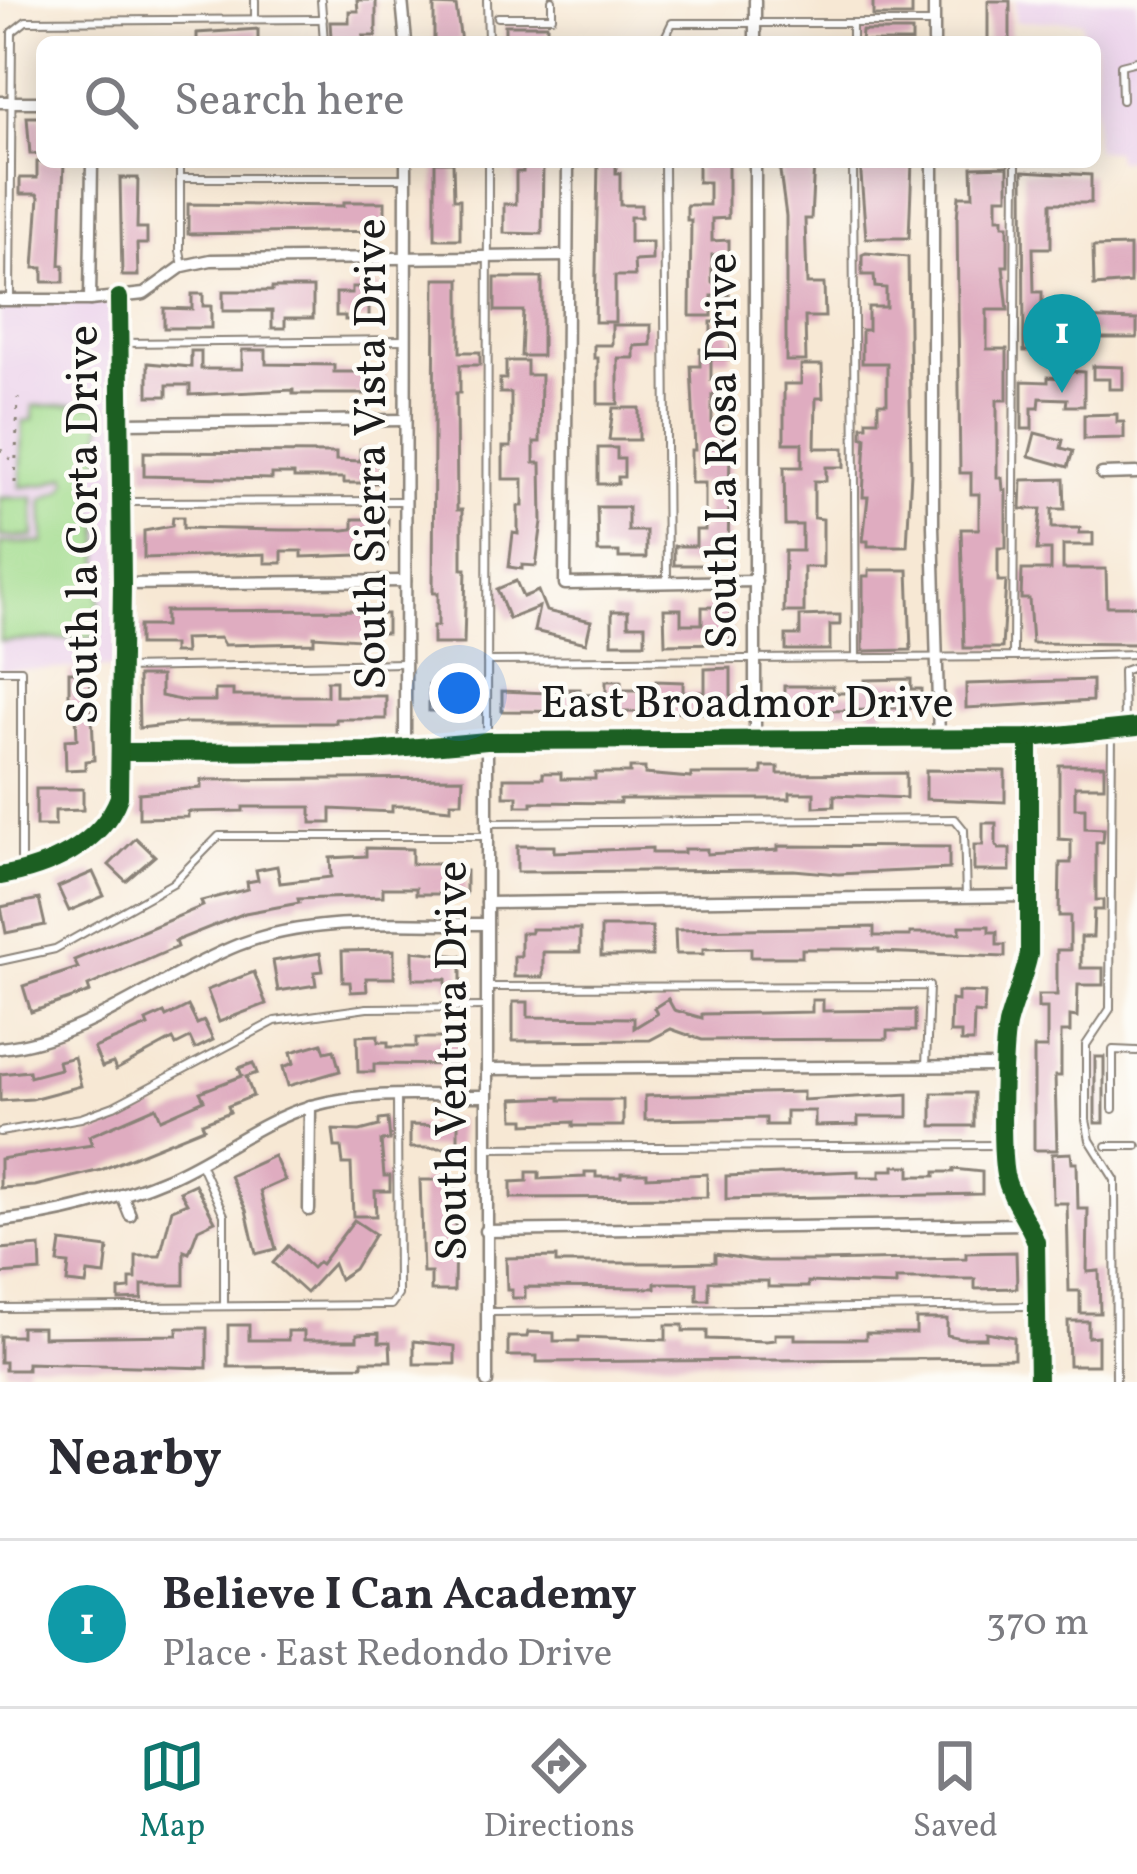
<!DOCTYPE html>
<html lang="en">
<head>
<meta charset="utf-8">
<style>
	:root { --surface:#fff; --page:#f7f7f7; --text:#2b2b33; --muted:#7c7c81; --line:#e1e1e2; --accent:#0f766e }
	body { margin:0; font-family:Vollkorn,serif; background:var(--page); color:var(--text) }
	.you { position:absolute; left:459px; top:693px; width:42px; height:42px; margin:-30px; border:9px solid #fff; border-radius:50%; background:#1a73e8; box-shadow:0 0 0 18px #1a73e833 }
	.badge { display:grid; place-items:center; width:78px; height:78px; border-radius:50%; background:var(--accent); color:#fff; font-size:39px; font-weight:700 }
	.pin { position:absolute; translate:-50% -99px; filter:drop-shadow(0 3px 6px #0008) }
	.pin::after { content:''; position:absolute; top:63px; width:42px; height:36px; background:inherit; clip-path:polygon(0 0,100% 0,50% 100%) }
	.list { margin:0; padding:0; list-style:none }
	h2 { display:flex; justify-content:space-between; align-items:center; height:156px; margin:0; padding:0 48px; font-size:51px }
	h2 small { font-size:39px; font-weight:400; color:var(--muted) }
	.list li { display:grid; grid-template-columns:78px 1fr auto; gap:36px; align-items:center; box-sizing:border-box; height:168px; padding:0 48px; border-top:3px solid var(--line) }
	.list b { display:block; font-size:45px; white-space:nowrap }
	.list p { margin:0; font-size:39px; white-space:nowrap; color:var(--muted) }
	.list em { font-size:39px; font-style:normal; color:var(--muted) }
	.icon { flex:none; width:66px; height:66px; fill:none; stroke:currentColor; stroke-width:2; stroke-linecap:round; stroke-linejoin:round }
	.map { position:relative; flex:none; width:1137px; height:1382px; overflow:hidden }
	.search { position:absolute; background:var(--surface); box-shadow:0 6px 30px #0003; left:36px; right:36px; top:36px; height:132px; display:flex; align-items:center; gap:30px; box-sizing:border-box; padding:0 42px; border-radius:18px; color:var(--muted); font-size:45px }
	.sheet { height:324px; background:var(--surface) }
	nav { display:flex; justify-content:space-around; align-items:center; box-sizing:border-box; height:168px; border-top:3px solid var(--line); background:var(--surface); font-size:33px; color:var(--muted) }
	nav a { display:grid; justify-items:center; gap:6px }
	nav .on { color:var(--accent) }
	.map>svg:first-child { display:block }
</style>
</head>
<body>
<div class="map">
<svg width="1137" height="1382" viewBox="0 0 1137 1382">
	<rect width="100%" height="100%" fill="#fdfcf7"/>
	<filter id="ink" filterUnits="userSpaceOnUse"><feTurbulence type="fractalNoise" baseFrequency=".00833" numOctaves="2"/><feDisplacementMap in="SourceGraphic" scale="24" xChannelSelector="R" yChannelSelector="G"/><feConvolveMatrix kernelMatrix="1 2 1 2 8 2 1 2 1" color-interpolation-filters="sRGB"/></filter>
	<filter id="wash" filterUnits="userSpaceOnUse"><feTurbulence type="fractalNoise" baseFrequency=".004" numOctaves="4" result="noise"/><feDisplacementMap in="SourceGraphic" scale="48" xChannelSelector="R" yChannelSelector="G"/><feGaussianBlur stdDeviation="2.7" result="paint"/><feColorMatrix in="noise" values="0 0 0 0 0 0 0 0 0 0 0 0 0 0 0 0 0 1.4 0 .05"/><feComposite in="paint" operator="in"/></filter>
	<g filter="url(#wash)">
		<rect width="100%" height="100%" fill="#f7e8d4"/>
		<g fill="#ebd1eb">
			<polygon points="1015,0 1137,0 1137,160 1116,160 1115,151 1095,151 1095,42 1082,42 1082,21 1015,22"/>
			<polygon points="119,298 121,668 0,670 0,300"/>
		</g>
		<g fill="#a3dc8e" stroke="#607c55" stroke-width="3">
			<polygon points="102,404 101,456 91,474 91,509 100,525 100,631 90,638 0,641 0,543 44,543 42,500 63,490 68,481 66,476 47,484 21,487 23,421 33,420 33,406"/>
			<polygon points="33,497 34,537 0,537 0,498"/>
		</g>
		<g id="blocks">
			<g fill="#dfacc0">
				<polygon points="357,0 376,0 376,36 363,36 363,42 331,37 330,22 349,22 349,11 358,11"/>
				<rect x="873" y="0" width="39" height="16"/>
				<rect x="988" y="1" width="22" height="41"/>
				<polygon points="434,5 456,6 461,42 434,42"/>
				<rect x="505" y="25" width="42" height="17"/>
				<polygon points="258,29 258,42 197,42 197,33"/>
				<polygon points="862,31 912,31 912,42 861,42"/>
				<polygon points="27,117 42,117 42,154 30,154"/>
				<polygon points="37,162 64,162 60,265 64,265 64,282 43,282 43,268 34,268 39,197 37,194 20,194 20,178 37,178"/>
				<polygon points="435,162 453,162 454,199 460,199 460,239 435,239"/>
				<polygon points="523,162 543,162 542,234 504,233 504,204 516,204 516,172 523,172"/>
				<polygon points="598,162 616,162 616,173 620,173 620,205 641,205 641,217 630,217 630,242 652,242 652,260 634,261 635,276 615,276 615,322 595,322"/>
				<polygon points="698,162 728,162 728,218 712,219 712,241 729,240 729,254 712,255 712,282 729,282 729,296 712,296 712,316 690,316 691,220 687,220 687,205 709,205 709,182 698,182"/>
				<polygon points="783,162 814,162 811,219 805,219 807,284 824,284 825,317 805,317 806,361 786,361 786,216 779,164"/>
				<polygon points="860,162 912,162 909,238 866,238"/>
				<polygon points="1008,166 1008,197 997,197 997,218 1003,218 1003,225 1008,225 1008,266 1003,266 1008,310 987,310 987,349 1007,349 1007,400 997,400 997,478 1002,478 1003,490 1006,490 1006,548 998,548 998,581 1006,581 1002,648 964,648 961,529 979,529 979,494 971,494 971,473 960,473 957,218 959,196 973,196 972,167"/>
				<polygon points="1023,171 1091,175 1091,203 1051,203 1051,248 1033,248 1034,292 1042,292 1042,317 1137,320 1137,338 1099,338 1099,333 1042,335 1042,351 1024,351"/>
				<polygon points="120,178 138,178 137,228 147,228 147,244 137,244 138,276 122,276"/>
				<polygon points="344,202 385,202 385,231 188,234 188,204 344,206"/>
				<polygon points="1130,246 1130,283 1094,286 1093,247"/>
				<polygon points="866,253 908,257 911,472 907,546 868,546 868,541 863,541 868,497 863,497 866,437 862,437 862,426 867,426 867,420 878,420 878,403 887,403 887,363 862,363 862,330 868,330 868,307 886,307 886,288 875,287 874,275 862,275 862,255"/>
				<polygon points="495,278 542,278 542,356 521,356 523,311 495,311"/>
				<polygon points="435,279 460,279 460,352 480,352 480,365 460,365 460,393 456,393 457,510 462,510 462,569 466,569 464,644 433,644 433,626 438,626 438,593 433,593"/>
				<polygon points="352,287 380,287 380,305 369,305 369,320 345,320 345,316 336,316 336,293 352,293"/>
				<polygon points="272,288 313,288 313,318 285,318 285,328 272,328 272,311 223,311 223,291 272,291"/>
				<polygon points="192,294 203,294 203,306 211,306 211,328 164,328 164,308 192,309"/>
				<polygon points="711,322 731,322 731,359 711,359 711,380 729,380 729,395 712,395 712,423 723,423 723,450 730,450 728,552 710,552 710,565 674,565 674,546 696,546 696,530 705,530 705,483 691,483 691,450 695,450 691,366 700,366 700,349 711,349"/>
				<polygon points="612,325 651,325 651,345 634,346 634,358 618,358 618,404 598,404 598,358 594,358 594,345 612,345"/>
				<polygon points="242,350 266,350 266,364 334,365 334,372 384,372 384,394 293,394 293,390 190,395 190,385 167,385 167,396 148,396 148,363 191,367 191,351 201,351 201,369 242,369"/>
				<polygon points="506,361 527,361 527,375 541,375 540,442 534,442 534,463 541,463 542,522 536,566 522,565 522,569 509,567 513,533 518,534 518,506 523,506 523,479 503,479 503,447 511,447 511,393 500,393 500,379 506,379"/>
				<polygon points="801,365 822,365 823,398 816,398 815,448 844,448 844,467 826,467 826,481 814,481 814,518 823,519 823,567 804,567 804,612 784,612 785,551 802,551 802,525 785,525 784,467 802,467 802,443 784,443 784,384 801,384"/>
				<polygon points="1093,366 1123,367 1123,389 1109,389 1109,379 1093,379"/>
				<polygon points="1064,371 1084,372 1084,406 1066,406 1067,399 1040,398 1039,408 1032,408 1032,429 1022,429 1022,381 1048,382 1048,377 1064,378"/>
				<polygon points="613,408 639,408 639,440 609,440"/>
				<polygon points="1117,414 1117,422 1124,422 1124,438 1084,439 1084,415"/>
				<polygon points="1035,433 1063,440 1061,448 1073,451 1068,467 1029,456"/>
				<polygon points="598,448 617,448 617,459 624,459 624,477 618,477 618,484 598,484"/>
				<polygon points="360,449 379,449 379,483 344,483 344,478 294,478 294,474 272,474 272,479 144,476 144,452 336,453 336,460 360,461"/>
				<polygon points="1064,479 1065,509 1052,509 1052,528 1080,528 1079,533 1093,533 1093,545 1063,545 1063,569 1106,569 1107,606 1137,606 1137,644 1032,643 1029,599 1021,599 1022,570 1051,570 1051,550 1037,550 1041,509 1021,509 1022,480"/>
				<polygon points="597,507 628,507 628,531 646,531 646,558 619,558 619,552 598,552"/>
				<polygon points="173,517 183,517 183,528 282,530 344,530 353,529 353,519 388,519 387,554 302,557 302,551 282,551 282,563 265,563 265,554 144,558 144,531 172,526"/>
				<polygon points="869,570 908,570 911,650 863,651 863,576 869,576"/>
				<polygon points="516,581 523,597 538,591 546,611 591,621 586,643 534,631 539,607 509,619 497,589"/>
				<polygon points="702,607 731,607 731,643 665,644 664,609 681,609 681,624 702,624"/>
				<polygon points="366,610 366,614 387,614 387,633 375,633 375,640 314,636 314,643 224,645 220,638 184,639 185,653 173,653 173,645 139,645 139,626 165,626 165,611"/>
				<polygon points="612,611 628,611 628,625 645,625 645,643 612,643"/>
				<polygon points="828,615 840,615 840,625 830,625 830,650 786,650 786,635 800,635 800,616"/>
				<polygon points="731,668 731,713 502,711 502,691 570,694 570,689 580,689 580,695 606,694 606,681 621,681 621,690 655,690 656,681 683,682 683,692 705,692 705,669"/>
				<polygon points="69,672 90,672 94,760 85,761 85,769 66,770 65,740 77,739 76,712 69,712"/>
				<polygon points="138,676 161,676 161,696 185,701 215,701 215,690 233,690 233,696 327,696 327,681 336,681 336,696 386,696 386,719 336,719 336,723 185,723 139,728"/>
				<polygon points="911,679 911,689 921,689 921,708 884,708 884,717 871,717 871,710 784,712 784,686 833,686 833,693 856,693 856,688 865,688 865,680"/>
				<polygon points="1092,680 1092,701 966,708 966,684"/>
				<rect x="429" y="685" width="51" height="26"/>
				<polygon points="1059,765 1104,765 1104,786 1075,786 1075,808 1085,808 1085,828 1104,829 1103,842 1096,842 1096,900 1103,900 1103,910 1094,910 1093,937 1081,937 1081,968 1103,968 1103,985 1078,985 1077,1017 1070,1016 1070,1032 1061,1032 1061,1076 1055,1076 1057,1150 1034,1150 1034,1048 1047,1048 1047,1008 1038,1008 1038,995 1057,995 1057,950 1070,950 1070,916 1059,916 1060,863 1071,863 1071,840 1059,839"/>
				<polygon points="762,767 778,767 778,774 906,773 906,798 834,795 834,806 814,807 814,793 790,793 790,799 620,799 620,803 532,802 532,806 517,806 517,796 504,796 504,778 543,778 543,773 561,773 561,779 595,779 595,773 630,773 630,768 645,768 645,774 691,778 691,774 762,774"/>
				<polygon points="926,770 1005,771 1005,802 926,799"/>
				<polygon points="463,778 462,802 451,802 451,809 417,806 392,806 392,812 331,809 331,823 311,823 311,807 243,807 243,811 188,812 188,817 139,818 139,793 201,788 201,780"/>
				<polygon points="36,789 83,789 83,810 55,811 55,826 36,826"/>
				<polygon points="983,823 996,823 996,845 999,849 1010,849 1010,871 974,871 974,845 983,845"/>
				<polygon points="136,838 155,856 126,881 109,865"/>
				<polygon points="517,846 554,846 554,852 652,848 652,853 684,853 684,849 707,849 707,854 778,850 778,846 949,847 949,869 838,874 794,870 517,872"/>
				<polygon points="366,848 412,849 412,864 455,864 455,871 466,871 466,894 416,894 416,888 383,888 383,896 298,899 299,903 245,913 175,941 177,947 88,986 90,992 31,1012 23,986 78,968 74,960 203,906 201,901 248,889 247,882 258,880 256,870 277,866 280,883 331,877 330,858 366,856"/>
				<polygon points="93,872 104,896 69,911 58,887"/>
				<polygon points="39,899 45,925 6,933 1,907"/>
				<polygon points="960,926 989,926 989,932 997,932 997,945 1005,945 1005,957 879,952 879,949 802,949 802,957 751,957 751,948 703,949 703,954 676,954 675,930 874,927 874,936 910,936 910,933 960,933"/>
				<rect x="601" y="927" width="51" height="29"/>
				<polygon points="531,929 580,929 580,952 543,952 543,977 514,977 514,956 521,956 521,933 531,933"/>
				<polygon points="394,950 394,978 366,978 367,991 351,992 350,982 343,982 342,951"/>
				<polygon points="413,951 461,956 461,987 446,987 446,979 413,979"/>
				<polygon points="320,953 323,971 314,972 316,985 278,991 273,961"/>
				<polygon points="254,972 266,1004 219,1022 207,990"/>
				<polygon points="958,992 985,993 984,1014 974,1013 973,1042 961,1042 961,1033 950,1033 951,1000 958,1001"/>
				<polygon points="668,999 674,1010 702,1018 702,1014 812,1012 812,1000 823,1000 823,1011 915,1010 915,1031 887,1031 887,1039 702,1040 671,1029 650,1040 513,1041 513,1002 528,1002 528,1017 634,1018 634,1028 657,1014 654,1008"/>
				<polygon points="188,1006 197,1024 204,1021 213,1040 195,1049 190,1038 176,1045 173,1039 116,1070 113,1063 102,1067 94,1048 148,1026 146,1021 164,1013 166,1017"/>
				<polygon points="378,1035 378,1042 388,1042 388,1047 416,1047 416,1038 460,1038 460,1065 374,1064 374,1072 358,1072 357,1036"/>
				<polygon points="322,1043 325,1052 334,1050 340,1071 288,1086 283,1067 294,1063 291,1052"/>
				<polygon points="74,1057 81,1086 32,1099 0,1101 0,1074 29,1071 30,1077 60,1069 58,1061"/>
				<rect x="1095" y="1057" width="9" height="66"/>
				<polygon points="253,1063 257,1073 246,1077 253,1096 228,1106 230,1112 202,1123 204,1128 101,1170 35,1186 0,1188 0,1159 92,1145 89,1136 156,1107 161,1119 204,1100 200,1092 242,1076 239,1068"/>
				<polygon points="803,1092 803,1100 908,1094 908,1117 858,1117 858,1125 815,1126 815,1111 786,1111 786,1125 766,1125 766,1118 645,1120 645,1096"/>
				<rect x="932" y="1093" width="42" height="33"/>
				<polygon points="560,1097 560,1100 623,1100 623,1126 573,1126 573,1122 525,1124 525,1119 514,1119 513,1099"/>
				<polygon points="388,1119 390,1140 381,1141 384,1176 390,1176 390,1191 375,1191 376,1216 353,1216 351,1164 343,1164 341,1147 335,1147 333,1130 360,1131 379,1126 379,1120"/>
				<polygon points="448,1119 458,1119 458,1148 410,1148 410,1125 448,1126"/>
				<polygon points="1071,1153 1072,1163 1077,1163 1078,1209 1088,1209 1087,1272 1099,1271 1100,1313 1080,1313 1080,1291 1069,1291 1067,1203 1053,1203 1052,1154"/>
				<polygon points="274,1156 285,1180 260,1191 276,1249 256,1254 246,1210 230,1176"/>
				<polygon points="894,1166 910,1166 910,1176 935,1176 935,1172 953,1172 953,1169 982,1172 982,1194 726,1199 726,1176 858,1171 858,1177 880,1177 880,1170 894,1170"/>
				<polygon points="527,1172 539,1172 539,1179 585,1177 585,1172 596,1172 596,1177 621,1177 621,1173 647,1173 647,1177 707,1174 707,1197 511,1198 511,1182 527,1181"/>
				<polygon points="420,1180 456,1180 454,1291 431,1291 431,1273 423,1273"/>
				<polygon points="195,1184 215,1221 198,1229 189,1253 184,1251 184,1285 142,1285 142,1299 119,1300 119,1290 130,1289 130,1279 136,1279 136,1256 160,1256 172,1209 187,1203 180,1191"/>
				<polygon points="354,1220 375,1234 354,1269 339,1279 333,1264 306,1293 273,1263 288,1246 312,1268 318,1262 321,1264"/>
				<polygon points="61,1242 108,1248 105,1275 88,1273 86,1285 67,1283 69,1264 58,1263"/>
				<polygon points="40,1246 41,1271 0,1274 0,1249"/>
				<polygon points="1016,1252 1017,1288 975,1289 975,1279 896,1279 896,1285 808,1282 808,1287 768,1287 768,1281 709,1281 709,1300 697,1300 697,1283 655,1283 655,1288 525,1287 525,1298 512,1298 512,1290 507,1290 506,1258 556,1257 556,1263 667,1263 715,1262 715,1254 759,1261 818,1261 966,1258 966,1253"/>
				<polygon points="916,1319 947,1319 947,1335 961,1338 986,1338 986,1332 1014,1337 1014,1358 537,1362 537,1356 508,1356 508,1337 527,1337 528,1332 554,1333 554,1341 579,1341 579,1337 666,1340 666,1325 683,1325 683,1331 707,1331 707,1339 766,1341 775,1340 775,1334 795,1334 795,1339 866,1339 866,1333 916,1333"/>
				<polygon points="1068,1321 1088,1321 1088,1337 1098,1336 1098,1365 1069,1365"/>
				<polygon points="228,1325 249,1325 249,1340 288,1340 288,1331 304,1331 304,1340 357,1340 357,1334 379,1333 379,1342 390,1342 391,1361 362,1361 362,1366 228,1367"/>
				<polygon points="21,1327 43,1327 43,1337 177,1335 177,1328 207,1328 207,1368 27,1363 27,1370 5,1370 5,1362 0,1362 0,1336 21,1336"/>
				<polygon points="414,1341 455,1346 455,1364 414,1364"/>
			</g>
		</g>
	</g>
	<g filter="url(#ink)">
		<use href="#blocks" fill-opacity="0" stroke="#8a8278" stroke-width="3"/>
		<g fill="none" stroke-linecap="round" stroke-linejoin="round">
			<defs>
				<g id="lane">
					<polyline points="255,0 255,19"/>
					<polyline points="321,0 324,42"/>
					<polyline points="487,0 488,42"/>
					<polyline points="498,17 552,17 552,0"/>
					<polyline points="852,23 932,23"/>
					<polyline points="663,42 672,23 852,23 852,42"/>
					<polyline points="1122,100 1121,65 1137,61"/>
					<polyline points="180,162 180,251 183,266"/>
					<polyline points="664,162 667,582"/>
					<polyline points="853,162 856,658"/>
					<polyline points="180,178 404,178"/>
					<polyline points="10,300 12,32 26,21 323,19"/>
					<polyline points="121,343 405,340"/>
					<polyline points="122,502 405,501"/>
					<polyline points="1015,657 1137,654"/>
					<polyline points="487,661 1013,657 1016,162"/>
					<polyline points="121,668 405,663"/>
					<polyline points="0,670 21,670 21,869"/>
					<polyline points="1124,727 1123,671 1137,666"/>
					<polyline points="1112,728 1110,1009 1086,1045 1086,1120 1090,1140 1115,1180 1116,1382"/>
					<polyline points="487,741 488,162"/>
					<polyline points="487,823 955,819 964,830 966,897"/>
					<polyline points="0,961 55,949 173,883 219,836 487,836"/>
					<polyline points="487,987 929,986 926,1066"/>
					<polyline points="1113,1109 1113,1050 1137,1051"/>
					<polyline points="0,1132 81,1118 114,1106 275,1021 367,1008 487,1007"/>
					<polyline points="1107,1146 1137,1146"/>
					<polyline points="486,1148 1001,1145"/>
					<polyline points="199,1161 224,1215 224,1306"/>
					<polyline points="0,1308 391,1305 398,1295 397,1096"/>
					<polyline points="489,1312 1034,1306"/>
				</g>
				<g id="street">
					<polyline points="402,0 406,42"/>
					<polyline points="755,0 755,42"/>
					<polyline points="934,0 934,42"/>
					<polyline points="0,102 42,102"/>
					<polyline points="568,162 565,584 756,581"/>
					<polyline points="933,162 933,526 939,739"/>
					<polyline points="0,300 90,300 144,294 183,266 211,260 568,256"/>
					<polyline points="90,300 92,162"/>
					<polyline points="122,423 405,420"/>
					<polyline points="1102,474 1137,473"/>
					<polyline points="122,584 405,581"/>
					<path d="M1029,738V954C1024,979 1013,1001 1007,1025C1002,1053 1000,1148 1005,1175C1011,1201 1027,1218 1036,1242L1038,1382"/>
					<polyline points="755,741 755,162"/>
					<polyline points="405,747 406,162"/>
					<polyline points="121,752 373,751 487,741 1029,738 1137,727"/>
					<path d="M0,876C48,868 101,845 119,797L122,584L119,298"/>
					<polyline points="487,903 1029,896"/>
					<path d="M0,1048C88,1039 158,977 238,945C315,915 405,925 487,924"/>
					<polyline points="487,1069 1004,1066"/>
					<polyline points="122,1195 130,1215"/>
					<polyline points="309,1210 310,1106"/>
					<path d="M0,1221C58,1215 116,1200 170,1177C218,1156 260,1121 311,1106C367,1090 429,1096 486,1096"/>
					<polyline points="485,1231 1029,1224"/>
					<polyline points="487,1382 487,741"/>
				</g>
			</defs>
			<use href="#lane" stroke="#8a8278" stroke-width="10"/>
			<use href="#street" stroke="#8a8278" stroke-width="15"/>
			<g stroke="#8a8278" stroke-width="3" stroke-dasharray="3 9" stroke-linecap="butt">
				<polyline points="0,449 15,464"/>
				<polyline points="15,483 18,398"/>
			</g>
			<use href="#lane" stroke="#fff" stroke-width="6"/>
			<use href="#street" stroke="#fff" stroke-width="10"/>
			<defs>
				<g id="cycleway">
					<path d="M1029,738V954C1024,979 1013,1001 1007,1025C1002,1053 1000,1148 1005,1175C1011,1201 1027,1218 1036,1242L1038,1382"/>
					<polyline points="121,752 373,751 487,741 1029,738 1137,727"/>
					<path d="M0,876C48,868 101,845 119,797L122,584L119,298"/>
				</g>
			</defs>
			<use href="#cycleway" stroke="#fdfcf7" stroke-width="26"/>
			<use href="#cycleway" stroke="#1b5e20" stroke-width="18"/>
		</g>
	</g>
	<g text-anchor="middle" stroke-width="9" stroke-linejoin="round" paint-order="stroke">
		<g font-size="45" fill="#1c1c1c" stroke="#fdfcf7">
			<text transform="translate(720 451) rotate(-90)" y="16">South La Rosa Drive</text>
			<text transform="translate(369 454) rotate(-90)" y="16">South Sierra Vista Drive</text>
			<text transform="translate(81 525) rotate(-90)" y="16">South la Corta Drive</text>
			<text x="747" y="717">East Broadmor Drive</text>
			<text transform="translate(450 1061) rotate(-90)" y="16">South Ventura Drive</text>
		</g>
	</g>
</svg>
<div class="you"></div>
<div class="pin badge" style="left:1062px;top:393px;background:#0f9aa8">1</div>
<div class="search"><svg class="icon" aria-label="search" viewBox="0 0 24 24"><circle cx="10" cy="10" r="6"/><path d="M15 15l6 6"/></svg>Search here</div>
</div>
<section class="sheet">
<h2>Nearby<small></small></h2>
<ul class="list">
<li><span class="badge" style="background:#0f9aa8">1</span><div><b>Believe I Can Academy</b><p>Place · East Redondo Drive</p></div><em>370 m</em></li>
</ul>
</section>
<nav>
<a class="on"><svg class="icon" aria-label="map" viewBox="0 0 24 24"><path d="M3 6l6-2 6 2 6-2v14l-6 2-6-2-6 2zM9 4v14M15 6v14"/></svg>Map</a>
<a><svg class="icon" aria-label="directions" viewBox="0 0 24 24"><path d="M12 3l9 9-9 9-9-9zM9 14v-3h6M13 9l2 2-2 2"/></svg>Directions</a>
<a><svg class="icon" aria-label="saved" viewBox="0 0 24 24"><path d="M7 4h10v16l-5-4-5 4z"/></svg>Saved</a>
</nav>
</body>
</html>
